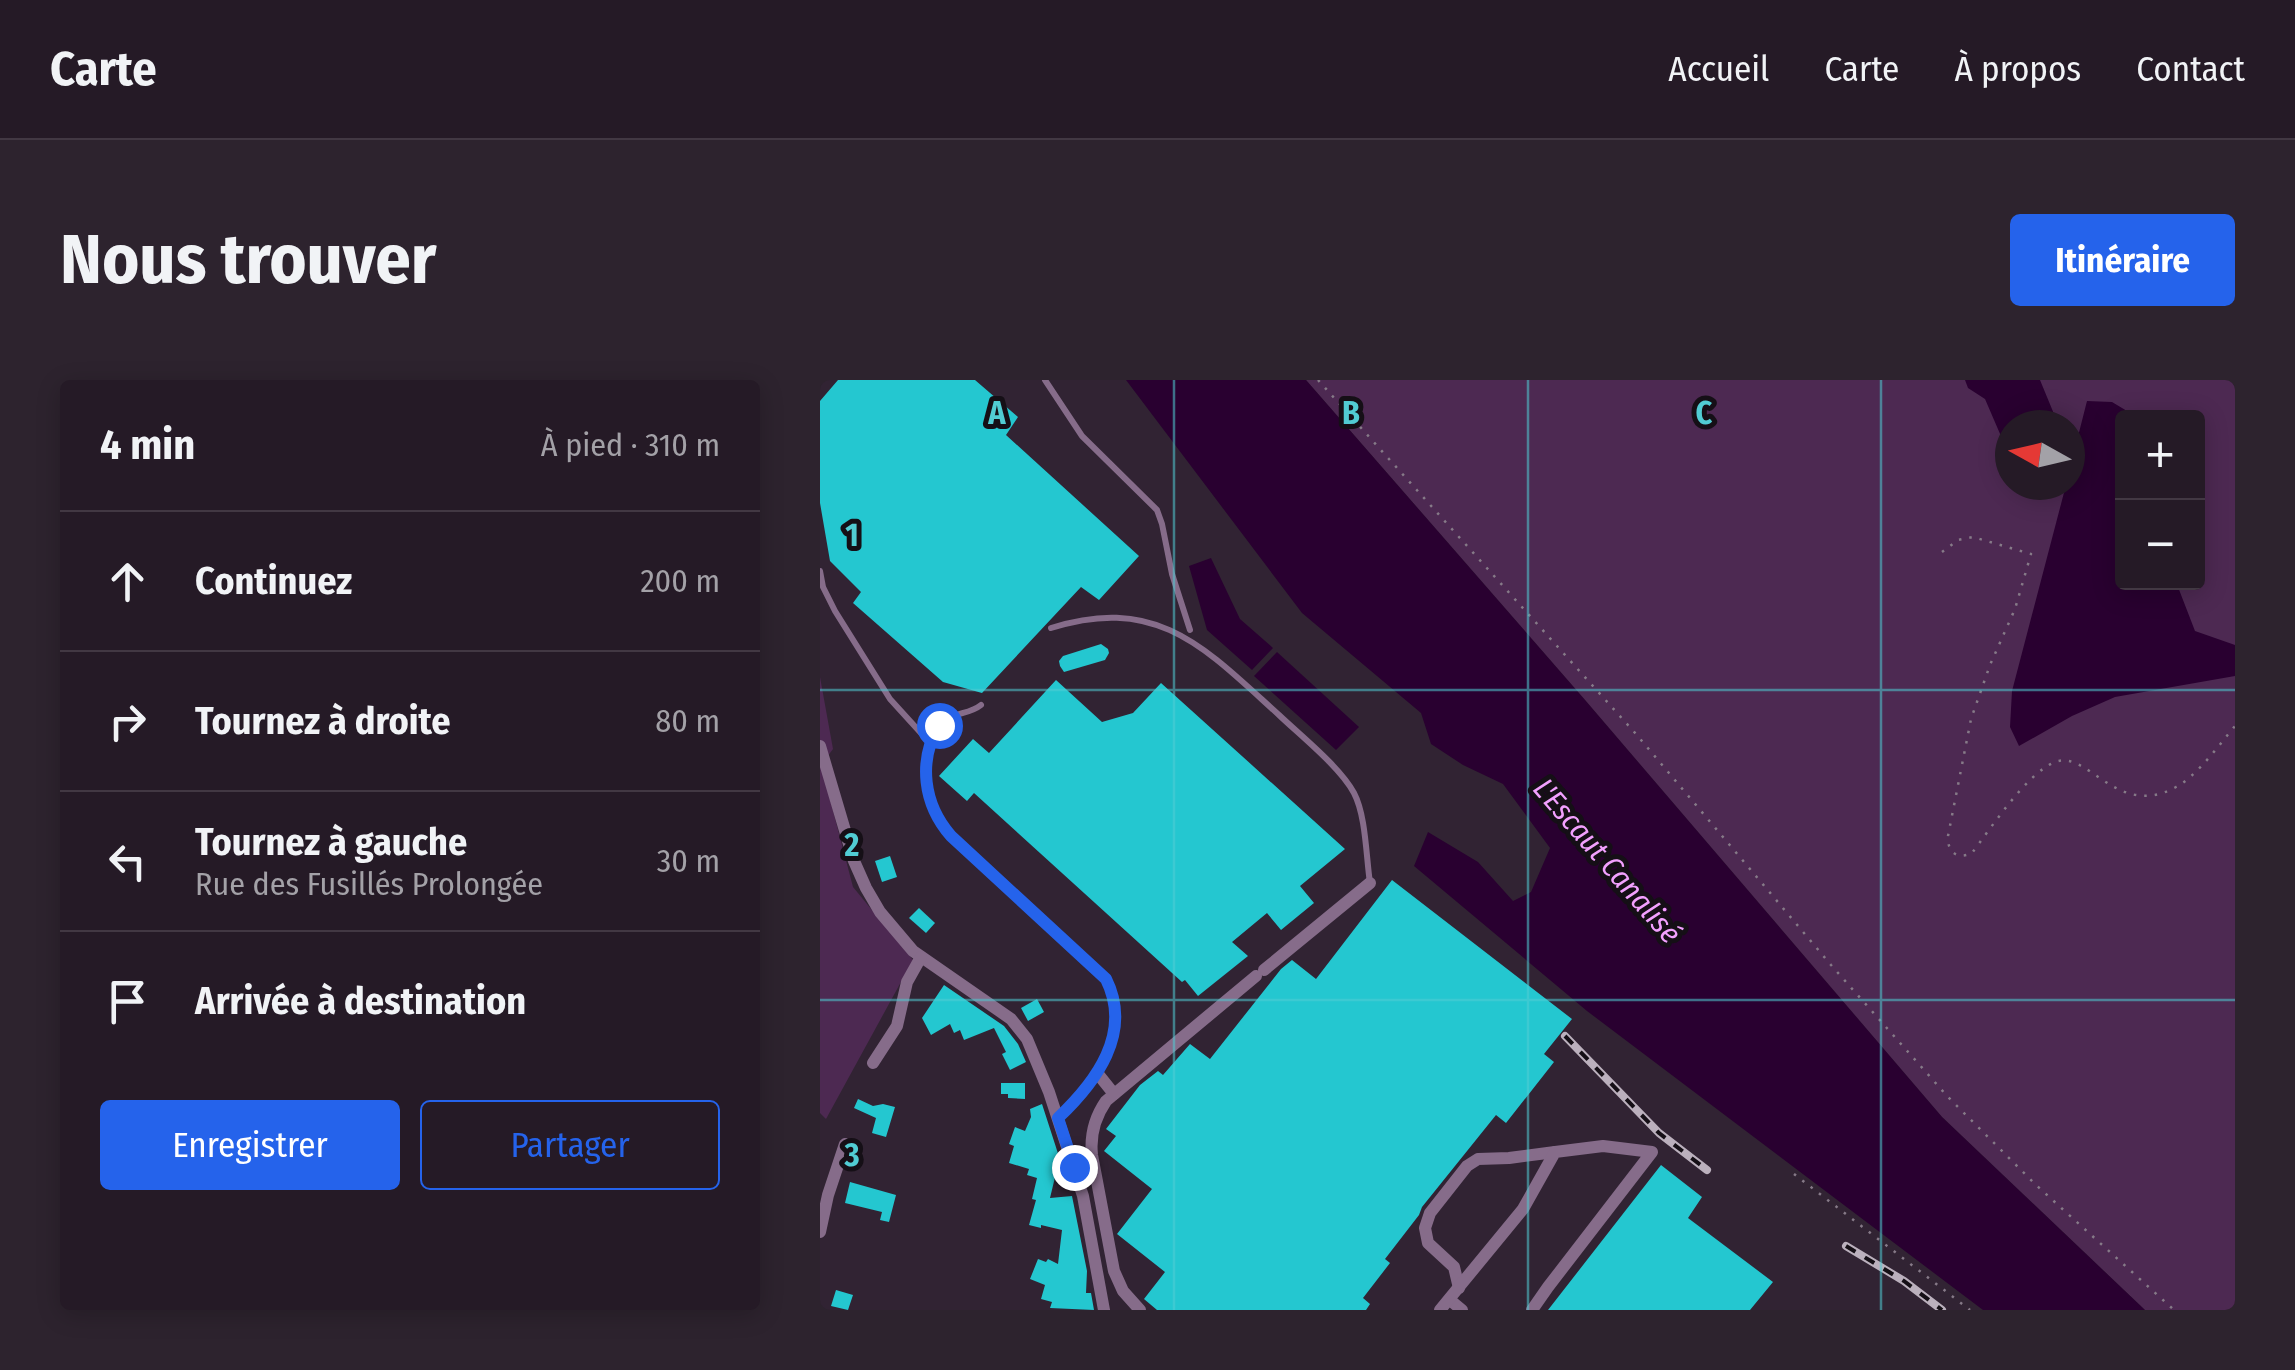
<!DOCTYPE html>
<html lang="fr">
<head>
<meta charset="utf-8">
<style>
	:root { --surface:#251a26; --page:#2d232e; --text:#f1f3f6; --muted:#a3a1a7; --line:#423843; --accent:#2563eb }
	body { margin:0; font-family:"Fira Sans Condensed",sans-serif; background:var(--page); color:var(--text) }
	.controls { position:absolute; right:30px; top:30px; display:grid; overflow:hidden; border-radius:10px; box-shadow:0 5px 25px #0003 }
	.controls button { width:90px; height:90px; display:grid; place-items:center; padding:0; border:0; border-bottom:2px solid var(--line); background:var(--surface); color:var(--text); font:50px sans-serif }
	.compass { position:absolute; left:1175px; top:30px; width:90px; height:90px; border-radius:50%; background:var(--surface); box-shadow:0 5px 25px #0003; rotate:278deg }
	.stop { position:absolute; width:30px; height:30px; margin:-22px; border:8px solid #2563eb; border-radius:50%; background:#fff }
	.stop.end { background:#2563eb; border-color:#fff; box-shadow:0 2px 10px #0008 }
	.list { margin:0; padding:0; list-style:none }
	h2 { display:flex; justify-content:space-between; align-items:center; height:130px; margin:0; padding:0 40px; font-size:42px }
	h2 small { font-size:32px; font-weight:400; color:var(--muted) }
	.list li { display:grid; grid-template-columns:65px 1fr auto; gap:30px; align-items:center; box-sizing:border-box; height:140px; padding:0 40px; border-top:2px solid var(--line) }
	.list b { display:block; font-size:38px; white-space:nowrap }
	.list p { margin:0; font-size:32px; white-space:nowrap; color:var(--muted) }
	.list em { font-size:32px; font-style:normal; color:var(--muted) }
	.actions { display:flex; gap:20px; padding:30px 40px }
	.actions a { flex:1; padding:22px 0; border:2px solid var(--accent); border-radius:10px; text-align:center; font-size:35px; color:var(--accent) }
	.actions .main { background:var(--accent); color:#fff }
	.icon { flex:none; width:55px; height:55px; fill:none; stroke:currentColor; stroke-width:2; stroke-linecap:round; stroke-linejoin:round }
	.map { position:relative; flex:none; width:1415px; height:930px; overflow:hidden; border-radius:10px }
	header { display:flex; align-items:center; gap:60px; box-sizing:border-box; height:140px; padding:0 50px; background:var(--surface); border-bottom:2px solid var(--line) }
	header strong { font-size:48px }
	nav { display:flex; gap:55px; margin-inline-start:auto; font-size:35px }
	.intro { display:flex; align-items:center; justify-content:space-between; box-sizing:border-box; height:240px; padding:0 60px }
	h1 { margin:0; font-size:70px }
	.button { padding:25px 45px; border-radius:10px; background:var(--accent); color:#fff; font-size:35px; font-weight:700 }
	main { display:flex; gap:60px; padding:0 60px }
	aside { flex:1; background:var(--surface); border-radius:10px; box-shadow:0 5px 25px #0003 }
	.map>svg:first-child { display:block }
</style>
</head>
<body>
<header>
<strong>Carte</strong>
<nav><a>Accueil</a><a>Carte</a><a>À propos</a><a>Contact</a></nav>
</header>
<div class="intro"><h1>Nous trouver</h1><a class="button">Itinéraire</a></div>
<main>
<aside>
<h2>4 min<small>À pied · 310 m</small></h2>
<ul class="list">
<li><svg class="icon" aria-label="ahead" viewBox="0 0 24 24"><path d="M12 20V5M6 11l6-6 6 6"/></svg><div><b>Continuez</b></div><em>200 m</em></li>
<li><svg class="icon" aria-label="right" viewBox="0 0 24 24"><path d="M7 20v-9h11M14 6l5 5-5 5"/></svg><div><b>Tournez à droite</b></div><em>80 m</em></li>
<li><svg class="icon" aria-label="left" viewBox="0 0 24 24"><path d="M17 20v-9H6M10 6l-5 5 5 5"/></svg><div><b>Tournez à gauche</b><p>Rue des Fusillés Prolongée</p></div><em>30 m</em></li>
<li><svg class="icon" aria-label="arrive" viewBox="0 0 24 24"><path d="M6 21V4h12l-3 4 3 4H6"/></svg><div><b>Arrivée à destination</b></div></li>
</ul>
<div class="actions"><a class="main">Enregistrer</a><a>Partager</a></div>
</aside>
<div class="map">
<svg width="1415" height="930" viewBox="0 0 1415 930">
	<rect width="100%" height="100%" fill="#312333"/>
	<g fill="#4d2952" fill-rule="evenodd">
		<path d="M486,0H1415V930H1325L1122,737L765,320ZM1302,38H1378V202H1302ZM1190,45H1250V105H1190Z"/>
		<polygon points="0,297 13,369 1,385 33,507 93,580 6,739 0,733"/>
	</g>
	<g fill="#290030">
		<polygon points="306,0 486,0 765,320 1122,737 1325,930 1163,930 767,631 594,486 608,452 658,482 693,521 711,512 730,468 683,404 643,385 611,364 601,333 482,233"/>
		<polygon points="1145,0 1220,0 1234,34 1234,45 1190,45 1190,77 1165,19 1148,8"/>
		<polygon points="1267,21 1292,22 1317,37 1302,38 1302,202 1359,203 1358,207 1375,251 1415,265 1415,296 1295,317 1252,336 1199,366 1190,347 1192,311 1246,105 1250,105 1250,88"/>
		<polygon points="391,178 420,239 453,268 432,290 387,250 369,186"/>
		<polygon points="457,272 539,347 516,370 434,296"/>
	</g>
	<g fill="#24c7d0">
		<polygon points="18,0 155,0 198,37 186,55 319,176 279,220 261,207 162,313 123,302 33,223 41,212 10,181 0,123 0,21"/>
		<polygon points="281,264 288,269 289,273 285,280 244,292 240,286 239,281 243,276"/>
		<polygon points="236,300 282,342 313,333 341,303 525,469 480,506 494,523 461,550 447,533 412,562 428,576 378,616 365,600 362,602 154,413 147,421 119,396 153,359 169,373"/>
		<polygon points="70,476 77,497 62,502 55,481"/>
		<polygon points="572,500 752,639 724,674 734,682 686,743 676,735 602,827 599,835 565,879 570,883 543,918 550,924 546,930 337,930 324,919 345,892 297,854 332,809 284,771 296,756 286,749 320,705 338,691 343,695 370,664 390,679 461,589 472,580 496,599"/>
		<polygon points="99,528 115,543 106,553 89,538"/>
		<polygon points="124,605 184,646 198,664 206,682 190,690 182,674 186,672 174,648 144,660 140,650 134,653 130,644 111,655 102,638"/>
		<polygon points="217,619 224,632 208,641 201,628"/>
		<polygon points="181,703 205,703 205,719 188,718 188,714 181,714"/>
		<polygon points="38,719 53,726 63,724 75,727 66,757 52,753 56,738 34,728"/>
		<polygon points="222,724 244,792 237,789 230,818 252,816 267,891 266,913 271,913 274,930 230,928 232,922 221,919 225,905 210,899 218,879 226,882 228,879 238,884 242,850 221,845 221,848 209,845 216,820 212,819 217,798 207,795 209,789 189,783 194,766 189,764 195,747 205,751 211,737 210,729"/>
		<polygon points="841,785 882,817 868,838 953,902 930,930 728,930"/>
		<polygon points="30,802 76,815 69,842 60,840 62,832 25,823"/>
		<polygon points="16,910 33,915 28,930 11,926"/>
	</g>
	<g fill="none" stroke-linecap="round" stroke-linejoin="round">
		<g stroke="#867a88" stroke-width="2.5" stroke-dasharray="2.5 8" stroke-linecap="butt">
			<polyline points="498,0 816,354 1011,585 1128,717 1216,805 1354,930"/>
			<path d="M1122,172L1138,160L1153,157L1211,174L1195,229L1170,285L1151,339L1128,456C1127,472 1137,480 1152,473C1171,448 1207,393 1235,382C1268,369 1297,440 1356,407C1377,396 1399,365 1415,346"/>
			<polyline points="974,794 1150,930"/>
		</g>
		<g stroke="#866c8a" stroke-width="6">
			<polyline points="225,0 262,56 337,130 342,144 352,194 370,250"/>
			<polyline points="0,191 3,207 15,231 70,319 110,363"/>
			<path d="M231,248C338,214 386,269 459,335C481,356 520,387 534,413C546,436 546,476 550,503"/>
			<path d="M161,325C150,334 137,332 125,340C116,346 113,357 109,367C100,397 109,432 131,455L286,599C314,654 277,701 239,737"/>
		</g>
		<g stroke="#866c8a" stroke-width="12">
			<polyline points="0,366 34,481 46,508 60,532 93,571 191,639 207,659 229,712 263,816 284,930"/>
			<polyline points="444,590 550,503"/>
			<polyline points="53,683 77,646 87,602 101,577"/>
			<polyline points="278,694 294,714"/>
			<polyline points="0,852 8,815 25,764"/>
			<polyline points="639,908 634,887 608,863 605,848 610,833 647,786 658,779 689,778 735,772"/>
			<polyline points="630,920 642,930"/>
			<path d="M320,930L303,911L294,891L272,775C270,756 275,737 286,721L436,596"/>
			<polyline points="620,930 703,829 735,772 783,766 832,772 728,907 712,930"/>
		</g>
		<defs>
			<g id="rail">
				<polyline points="745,656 839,753 887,790"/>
				<polyline points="1026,866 1084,901 1122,930"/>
			</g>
		</defs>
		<use href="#rail" stroke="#bbb0bd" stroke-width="8"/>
		<use href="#rail" stroke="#150f16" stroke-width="4" stroke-dasharray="11" stroke-linecap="butt"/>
	</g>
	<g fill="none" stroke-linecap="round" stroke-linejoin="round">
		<path stroke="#2563eb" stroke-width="12" d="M119,345C98,381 103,424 131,456L286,599C313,653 276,702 238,738L254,787"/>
	</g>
	<path fill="none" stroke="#51ccd3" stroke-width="2.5" stroke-opacity="0.55" d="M354,0V930M708,0V930M1061,0V930M0,310H1415M0,620H1415"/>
	<g text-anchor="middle" stroke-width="10" stroke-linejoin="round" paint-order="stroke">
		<g font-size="30" font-style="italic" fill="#f2a0fe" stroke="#150f16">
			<text transform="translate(787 481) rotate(49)" y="10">L'Escaut Canalisé</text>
		</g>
	</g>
	<g font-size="32" text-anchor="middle" font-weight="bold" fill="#51ccd3" stroke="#150f16" stroke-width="10" stroke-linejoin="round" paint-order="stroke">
		<text x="177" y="44">A</text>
		<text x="531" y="44">B</text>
		<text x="884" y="44">C</text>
		<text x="32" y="166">1</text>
		<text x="32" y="476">2</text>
		<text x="32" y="786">3</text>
	</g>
</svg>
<div class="controls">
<button>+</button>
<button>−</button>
</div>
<svg class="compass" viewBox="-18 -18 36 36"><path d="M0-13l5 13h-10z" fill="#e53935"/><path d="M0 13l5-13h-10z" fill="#a3a1a7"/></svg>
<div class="stop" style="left:119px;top:345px"></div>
<div class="stop end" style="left:254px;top:787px"></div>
</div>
</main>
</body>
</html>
